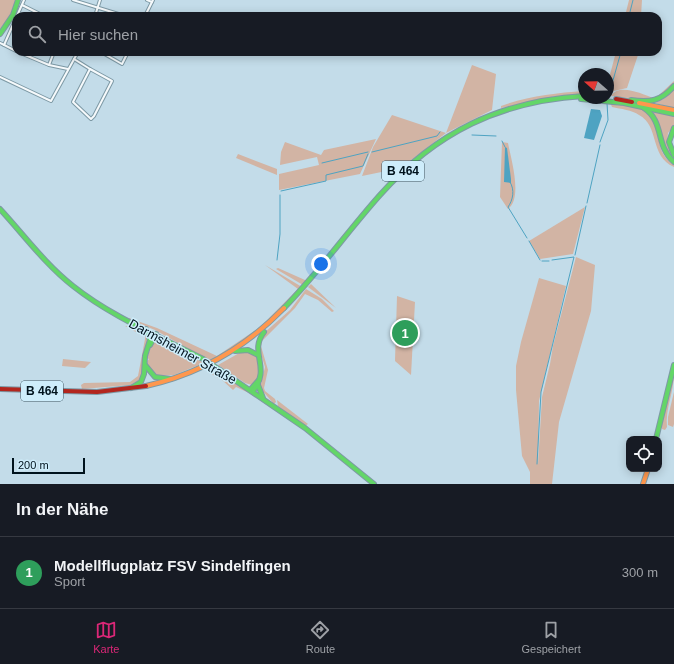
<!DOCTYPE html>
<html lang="de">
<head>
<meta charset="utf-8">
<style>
	:root { --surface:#171b24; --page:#20242c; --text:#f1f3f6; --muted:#9ea1a6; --line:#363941; --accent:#db2777 }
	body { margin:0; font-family:Arial,sans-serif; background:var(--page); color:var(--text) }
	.controls { position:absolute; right:12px; bottom:12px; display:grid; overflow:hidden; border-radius:8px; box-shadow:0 2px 10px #0003 }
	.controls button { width:36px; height:36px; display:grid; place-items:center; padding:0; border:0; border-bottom:1px solid var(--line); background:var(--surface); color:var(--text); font:20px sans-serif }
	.compass { position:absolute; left:578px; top:68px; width:36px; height:36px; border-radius:50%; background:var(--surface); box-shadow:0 2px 10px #0003; rotate:290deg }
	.scale { position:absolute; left:12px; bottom:10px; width:73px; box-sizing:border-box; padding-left:4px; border:2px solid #00131d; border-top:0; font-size:11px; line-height:14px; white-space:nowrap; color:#00131d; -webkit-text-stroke:3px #ceedfb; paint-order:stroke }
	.you { position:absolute; left:321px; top:264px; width:14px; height:14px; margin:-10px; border:3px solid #fff; border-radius:50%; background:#1a73e8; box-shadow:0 0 0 6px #1a73e833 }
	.badge { display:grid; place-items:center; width:26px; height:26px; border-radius:50%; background:var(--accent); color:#fff; font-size:13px; font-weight:700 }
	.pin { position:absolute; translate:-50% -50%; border:2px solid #fff; box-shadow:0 1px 4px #0006 }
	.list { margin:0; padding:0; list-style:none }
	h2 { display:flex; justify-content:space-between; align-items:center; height:52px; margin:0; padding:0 16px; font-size:17px }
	h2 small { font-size:13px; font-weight:400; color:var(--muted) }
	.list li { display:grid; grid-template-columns:26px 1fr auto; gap:12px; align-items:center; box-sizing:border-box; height:72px; padding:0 16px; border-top:1px solid var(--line) }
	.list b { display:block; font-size:15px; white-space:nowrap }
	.list p { margin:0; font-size:13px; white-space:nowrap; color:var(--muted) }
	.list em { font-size:13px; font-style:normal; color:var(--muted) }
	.icon { flex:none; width:22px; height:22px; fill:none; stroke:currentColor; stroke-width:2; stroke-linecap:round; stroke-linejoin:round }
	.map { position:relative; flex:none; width:674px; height:484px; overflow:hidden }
	.search { position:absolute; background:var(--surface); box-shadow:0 2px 10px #0003; left:12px; right:12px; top:12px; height:44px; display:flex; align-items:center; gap:10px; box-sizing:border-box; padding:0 14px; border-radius:12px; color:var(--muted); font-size:15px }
	.sheet { height:124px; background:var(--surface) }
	nav { display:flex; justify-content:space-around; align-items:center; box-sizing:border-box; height:56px; border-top:1px solid var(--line); background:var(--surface); font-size:11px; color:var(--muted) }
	nav a { display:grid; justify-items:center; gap:2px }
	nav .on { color:var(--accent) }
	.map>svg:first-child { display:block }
</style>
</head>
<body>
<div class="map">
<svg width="674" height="484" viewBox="0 0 674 484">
	<rect width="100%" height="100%" fill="#c3dce9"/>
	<g fill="#d2b4a4">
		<polygon points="0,0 16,0 12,13 0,29"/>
		<polygon points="629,0 642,0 641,16 625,16"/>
		<polygon points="616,52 639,52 627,88 614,91 608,96 608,82"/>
		<polygon points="472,65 496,74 492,110 446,133 401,168 362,176 373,147 392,115 446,133"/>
		<path d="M674,81V84L664,95L655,101L611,96C619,83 642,94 653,98L659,95Z"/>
		<polygon points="674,88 674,108 655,103 665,98"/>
		<path d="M584,91V95L556,96L501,108V106C528,96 556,93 584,91Z"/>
		<path d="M610,102C616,102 622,105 628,106C674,113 645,146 674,165V167C649,156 660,126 639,115C632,110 621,109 612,107Z"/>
		<path d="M649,109L674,116V126L668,133L667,143L674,159C657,148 665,123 649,109Z"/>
		<polygon points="376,139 360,174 279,190 279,174 319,165 317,157 280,165 281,152 285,142 321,155 324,150"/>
		<path d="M502,142L508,143C511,159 523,198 508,209L500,197Z"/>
		<polygon points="238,154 277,169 277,175 236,158"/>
		<polygon points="585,207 573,254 540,259 529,241"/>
		<polygon points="576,257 595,265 591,311 559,422 552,484 530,484 530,472 522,456 516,390 516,366 521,342 539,278 566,286 539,401 538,465 542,397 550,364 553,346"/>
		<path d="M265,265L302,287C274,316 246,343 210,361L155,330L129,319V318L157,328L217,356L260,327L298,289Z"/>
		<polygon points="278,268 305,280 306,281 303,285 276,269"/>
		<polygon points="311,284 336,308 308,287"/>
		<polygon points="306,289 322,299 334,311 332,312 318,300 305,294 295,308 262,341 261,346 268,370 264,388 265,391 275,399 276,402 274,404 260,388 265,367 258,344 264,333 290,310"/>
		<polygon points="397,296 415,302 411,375 395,361"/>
		<path d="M127,322C135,326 150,331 148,342C146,347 143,352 143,357C142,365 143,371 142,379L130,385L82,389L81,385L84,383L130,382L138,376L145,339V337L125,326L133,327L126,323Z"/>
		<polygon points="158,338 164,341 204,363 174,375 156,376 149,368 147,362 149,359 147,358 152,344"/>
		<polygon points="246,351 257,356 261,372 256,382 252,385 245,383 218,365 241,352"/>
		<polygon points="63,359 91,362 85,368 62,366"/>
		<polygon points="212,369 257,397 300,427 249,393 236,387 233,390 222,380 208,372"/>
		<path d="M674,374C674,392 665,409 667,427L665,430L662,429V424Z"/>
		<polygon points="674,392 674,424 673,427 668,425 668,417"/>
		<polygon points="277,400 308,424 305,426 278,406"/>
	</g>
	<g fill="#4ea3c2">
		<polygon points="591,109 600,110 602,116 594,140 584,138"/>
		<polygon points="505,147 507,148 511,179 511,183 504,182"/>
	</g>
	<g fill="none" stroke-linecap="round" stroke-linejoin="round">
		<g stroke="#4ea3c2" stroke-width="1">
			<polyline points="629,16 633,0"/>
			<polyline points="608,98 621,52"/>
			<polyline points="472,135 496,136"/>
			<polyline points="502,141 505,147"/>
			<polyline points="600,142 608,120 607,103"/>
			<polyline points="372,152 437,136 440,132"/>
			<polyline points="322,163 368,152"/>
			<path d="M510,182C515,190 513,200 508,207L527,238"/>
			<polyline points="281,191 326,181 326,175 363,166 368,154"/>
			<polyline points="587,203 600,145"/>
			<polyline points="529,241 540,260"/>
			<polyline points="575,255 586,206"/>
			<polyline points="277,260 280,234 280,195"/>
			<polyline points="542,261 549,261"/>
			<polyline points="537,464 541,392 574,257 552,260"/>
		</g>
		<defs>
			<g id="street">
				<polyline points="73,0 125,16"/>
				<polyline points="147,0 152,2"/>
				<polyline points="22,5 44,16"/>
				<polyline points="17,16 24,0"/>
				<polyline points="95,16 100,0"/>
				<polyline points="145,16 153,0"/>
				<polyline points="0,43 16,51"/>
				<polyline points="4,45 16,18"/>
				<polyline points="18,52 49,65 68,69"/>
				<polyline points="101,52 122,64 128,52"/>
				<polyline points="74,59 90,69"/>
				<polyline points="49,65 54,52"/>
				<polygon points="90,69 112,81 94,116 91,119 73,102"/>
				<polyline points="0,77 51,101 78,52"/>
			</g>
			<g id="fast">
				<polyline points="0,34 13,15 18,0"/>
				<polyline points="581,99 624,103 674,114"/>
				<path d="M631,100C650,103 661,101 674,86"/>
				<path d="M644,108C665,122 655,146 674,162"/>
				<polyline points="674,128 669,142 674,155"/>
				<path d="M0,209C24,235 45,264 73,286C112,317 159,336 203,359"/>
				<path d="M284,308C319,272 347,232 380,195C436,132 500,101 584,96"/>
				<polyline points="150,345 156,334"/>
				<polyline points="235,351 248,350 258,355"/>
				<polyline points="145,365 155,377 171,379"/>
				<polyline points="220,370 305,428 374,484"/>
				<polyline points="258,385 263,398"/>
				<polyline points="131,388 141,382 144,374 145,356 150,340 146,329"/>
				<polyline points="251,389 259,380"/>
				<path d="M253,391C272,367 248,353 264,332"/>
				<polyline points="656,439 674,365"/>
			</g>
			<g id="slow">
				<polyline points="639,103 674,110"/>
				<path d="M146,386C200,374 245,348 284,308"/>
				<polyline points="643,484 648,469"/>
			</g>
			<g id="jam">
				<polyline points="616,99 632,102"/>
				<polyline points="0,389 97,392 146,386"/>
			</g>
		</defs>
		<use href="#street" stroke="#7d99a5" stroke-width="4"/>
		<use href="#fast" stroke="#7d99a5" stroke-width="6"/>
		<use href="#slow" stroke="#7d99a5" stroke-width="6"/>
		<use href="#jam" stroke="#7d99a5" stroke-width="6"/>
		<use href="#street" stroke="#f6fafc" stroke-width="2"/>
		<use href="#fast" stroke="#63d668" stroke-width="4"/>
		<use href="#slow" stroke="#ff974d" stroke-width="4"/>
		<use href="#jam" stroke="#b3261e" stroke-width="4"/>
		<defs>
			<polyline id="fast-bridge" points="203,359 220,370"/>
		</defs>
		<use href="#fast-bridge" stroke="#7d99a5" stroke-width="6" stroke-linecap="butt"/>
		<use href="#fast-bridge" stroke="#63d668" stroke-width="4"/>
	</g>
	<g text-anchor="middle" stroke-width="3" stroke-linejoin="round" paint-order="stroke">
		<g fill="#ceedfb" stroke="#3e5460" stroke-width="1">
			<rect x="382" y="161" width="42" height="20" rx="3"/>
			<rect x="21" y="381" width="42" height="20" rx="3"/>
		</g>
		<g font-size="12" font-weight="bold" fill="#00131d">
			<text x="403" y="175">B 464</text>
			<text x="42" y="395">B 464</text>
		</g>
		<g font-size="13" fill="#00131d" stroke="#ceedfb">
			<text transform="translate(183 351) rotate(29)" y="5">Darmsheimer Straße</text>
		</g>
	</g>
</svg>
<div class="controls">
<button><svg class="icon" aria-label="locate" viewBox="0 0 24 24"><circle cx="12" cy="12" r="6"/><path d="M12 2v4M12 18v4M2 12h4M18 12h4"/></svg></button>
</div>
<svg class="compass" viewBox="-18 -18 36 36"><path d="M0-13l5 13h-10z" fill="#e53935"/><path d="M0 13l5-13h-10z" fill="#9ea1a6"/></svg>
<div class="scale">200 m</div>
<div class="you"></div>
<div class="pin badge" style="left:405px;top:333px;background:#2e9e5b">1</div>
<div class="search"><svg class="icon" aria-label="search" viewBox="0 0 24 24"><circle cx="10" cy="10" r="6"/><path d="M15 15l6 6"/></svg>Hier suchen</div>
</div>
<section class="sheet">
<h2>In der Nähe<small></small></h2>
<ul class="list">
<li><span class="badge" style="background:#2e9e5b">1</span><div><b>Modellflugplatz FSV Sindelfingen</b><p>Sport</p></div><em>300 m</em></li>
</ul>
</section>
<nav>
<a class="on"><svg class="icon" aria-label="map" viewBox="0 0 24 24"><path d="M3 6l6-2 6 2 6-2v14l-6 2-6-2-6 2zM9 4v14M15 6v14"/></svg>Karte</a>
<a><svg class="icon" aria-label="directions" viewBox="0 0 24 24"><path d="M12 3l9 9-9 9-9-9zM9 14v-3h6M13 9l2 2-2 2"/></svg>Route</a>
<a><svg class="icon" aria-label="saved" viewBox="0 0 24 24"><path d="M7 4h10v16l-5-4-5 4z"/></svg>Gespeichert</a>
</nav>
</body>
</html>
